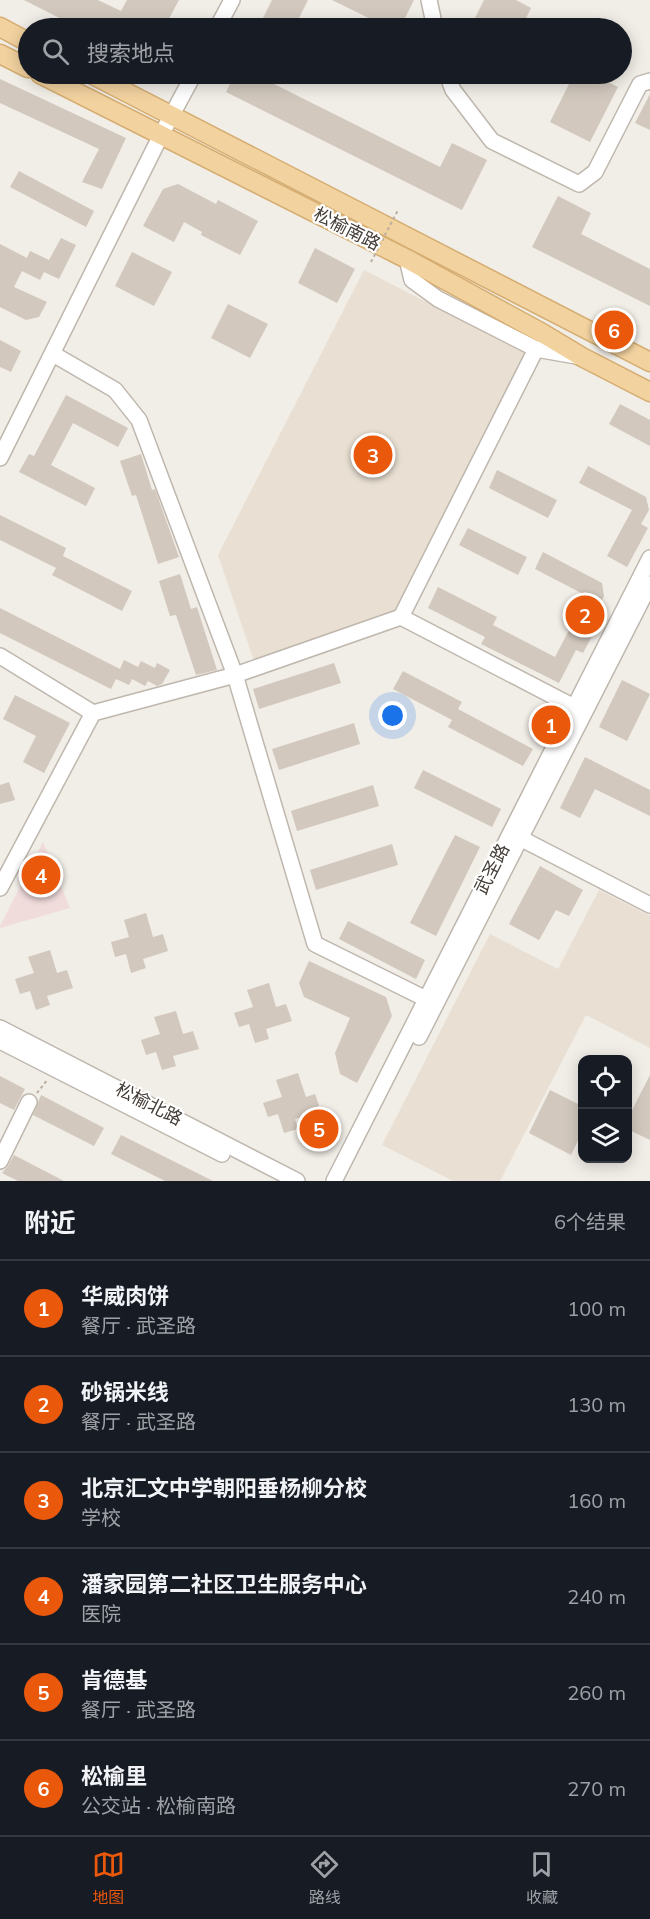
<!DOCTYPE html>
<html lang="zh">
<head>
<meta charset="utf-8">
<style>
	:root { --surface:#171b24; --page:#242831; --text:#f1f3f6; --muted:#9ea1a6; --line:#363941; --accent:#ea580c }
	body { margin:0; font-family:Mulish,"Noto Sans SC",sans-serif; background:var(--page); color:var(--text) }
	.controls { position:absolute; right:18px; bottom:18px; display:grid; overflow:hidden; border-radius:12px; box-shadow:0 3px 15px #0003 }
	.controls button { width:54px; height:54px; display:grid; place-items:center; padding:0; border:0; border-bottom:2px solid var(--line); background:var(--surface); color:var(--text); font:30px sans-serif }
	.you { position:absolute; left:393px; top:716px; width:21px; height:21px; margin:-15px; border:4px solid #fff; border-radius:50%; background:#1a73e8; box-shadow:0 0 0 9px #1a73e833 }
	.badge { display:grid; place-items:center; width:39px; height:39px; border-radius:50%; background:var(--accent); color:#fff; font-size:20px; font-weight:700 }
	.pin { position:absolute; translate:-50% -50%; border:3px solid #fff; box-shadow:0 2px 6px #0006 }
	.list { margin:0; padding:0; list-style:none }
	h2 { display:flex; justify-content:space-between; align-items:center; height:78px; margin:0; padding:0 24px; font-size:26px }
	h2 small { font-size:20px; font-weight:400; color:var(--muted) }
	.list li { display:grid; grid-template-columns:39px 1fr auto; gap:18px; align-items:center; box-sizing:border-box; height:96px; padding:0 24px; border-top:2px solid var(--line) }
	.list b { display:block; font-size:22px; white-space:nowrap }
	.list p { margin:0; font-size:20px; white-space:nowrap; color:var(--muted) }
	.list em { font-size:20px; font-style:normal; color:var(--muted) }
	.icon { flex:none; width:33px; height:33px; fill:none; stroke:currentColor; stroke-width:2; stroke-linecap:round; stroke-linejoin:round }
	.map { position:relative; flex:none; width:650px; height:1181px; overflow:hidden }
	.search { position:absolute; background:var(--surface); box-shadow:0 3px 15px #0003; left:18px; right:18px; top:18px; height:66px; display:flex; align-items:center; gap:15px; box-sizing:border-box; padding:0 21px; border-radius:33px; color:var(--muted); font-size:22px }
	.sheet { height:654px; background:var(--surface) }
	nav { display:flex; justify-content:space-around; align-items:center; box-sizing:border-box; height:84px; border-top:2px solid var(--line); background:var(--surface); font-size:16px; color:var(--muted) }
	nav a { display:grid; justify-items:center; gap:3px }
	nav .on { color:var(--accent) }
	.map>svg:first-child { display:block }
</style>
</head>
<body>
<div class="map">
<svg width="650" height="1181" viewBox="0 0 650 1181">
	<rect width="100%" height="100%" fill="#f1ede7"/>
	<g fill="#e9e0d3">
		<polygon points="364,270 528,354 396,613 254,661 218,555"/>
		<polygon points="599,890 650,916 650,1048 586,1015 500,1181 453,1181 382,1145 490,934 558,969"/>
	</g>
	<polygon fill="#f1dcdc" points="43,842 70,908 0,928 0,926"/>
	<g fill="#d2c8be">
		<polygon points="24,0 98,0 121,11 127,0 179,0 164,28 79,28"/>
		<polygon points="272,0 308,0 294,28 258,28"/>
		<polygon points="332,0 414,0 400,28 389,28"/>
		<polygon points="484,0 516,0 531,8 521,28 470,28"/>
		<polygon points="235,74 271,74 268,81 440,167 452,143 487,160 462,210 226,92"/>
		<polygon points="574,74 592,74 618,87 590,142 550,122"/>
		<polygon points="0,79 126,138 102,189 82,182 99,149 0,103"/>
		<polygon points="650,94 650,130 635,123"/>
		<polygon points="19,171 94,211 86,227 10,187"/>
		<polygon points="178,184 216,204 218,200 258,221 240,255 201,235 202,232 184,222 174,242 143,226 163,189"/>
		<polygon points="558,196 591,213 581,234 650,269 650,306 532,247"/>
		<polygon points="61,238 76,245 59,279 44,272 40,280 22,271 14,287 47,302 39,317 26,320 0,307 0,244 27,258 30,251 49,260"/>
		<polygon points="315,248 355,269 337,303 298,283"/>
		<polygon points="132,252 172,272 154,306 115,286"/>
		<polygon points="228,304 268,324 250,358 211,338"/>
		<polygon points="0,340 21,351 11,372 0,367"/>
		<polygon points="66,395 128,428 118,447 73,423 51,465 95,488 86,506 19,472 29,454 34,456"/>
		<polygon points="620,404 650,420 650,446 609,424"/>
		<polygon points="141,454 152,490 155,489 179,557 158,564 136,495 132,496 120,461"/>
		<polygon points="588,466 646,497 649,510 641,524 648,528 627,567 607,556 632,510 579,483"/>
		<polygon points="497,470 557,500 548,518 489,488"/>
		<polygon points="0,515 66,548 63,556 132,591 122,611 52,575 56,568 0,540"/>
		<polygon points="468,528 527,557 518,575 459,545"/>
		<polygon points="543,552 602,583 604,596 597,610 604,614 583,653 576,650 559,683 481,644 485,637 428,608 438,587 497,617 493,625 555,657 587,596 535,569"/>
		<polygon points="180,574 191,609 197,607 217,670 196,675 176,615 170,616 159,581"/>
		<polygon points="0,608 120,669 124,660 138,667 141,661 155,668 157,663 170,670 162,684 157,686 148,681 145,686 132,679 129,685 116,679 111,689 0,633"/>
		<polygon points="334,663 341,683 259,709 253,689"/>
		<polygon points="403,671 462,702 458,709 533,749 523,766 448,727 452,720 393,689"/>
		<polygon points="622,680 650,694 627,741 599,727"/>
		<polygon points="15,695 70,723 44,773 23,762 36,736 3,719"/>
		<polygon points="354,723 360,744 279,770 272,749"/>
		<polygon points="585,757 650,790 650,816 595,789 580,818 560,808"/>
		<polygon points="423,770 501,809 492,827 414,788"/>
		<polygon points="9,782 15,800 0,804 0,785"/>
		<polygon points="373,785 379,806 297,831 291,811"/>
		<polygon points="455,835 480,847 436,936 410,923"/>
		<polygon points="392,844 398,865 316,890 310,870"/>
		<polygon points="540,866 583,890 569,916 556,910 539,940 509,924"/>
		<polygon points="146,913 153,937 163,934 168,951 143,959 146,968 131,973 126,954 115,957 111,942 129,937 124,920"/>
		<polygon points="348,921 425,960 416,979 339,939"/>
		<polygon points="50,950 57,973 67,970 73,988 47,996 50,1005 36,1010 30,991 20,994 15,979 34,973 28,957"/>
		<polygon points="309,961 386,997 392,1016 357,1083 340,1074 335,1053 350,1018 304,997 299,983"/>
		<polygon points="269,983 276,1007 286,1004 292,1021 266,1029 269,1039 255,1043 249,1024 239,1027 234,1013 253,1007 247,990"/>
		<polygon points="176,1011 183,1034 193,1031 199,1049 173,1056 176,1066 162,1070 156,1052 146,1055 141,1040 160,1034 154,1017"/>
		<polygon points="298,1073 306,1097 315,1094 321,1111 295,1119 298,1129 284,1133 278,1114 268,1117 263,1103 282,1097 276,1080"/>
		<polygon points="650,1075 650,1140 627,1129 627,1120"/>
		<polygon points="0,1076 25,1089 14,1110 0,1103"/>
		<polygon points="550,1090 582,1106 582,1132 571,1155 529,1133"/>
		<polygon points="41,1095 104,1128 94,1146 33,1115"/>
		<polygon points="121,1135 213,1181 165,1181 111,1154"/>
		<polygon points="14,1155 64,1181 18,1181 2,1173 8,1166"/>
	</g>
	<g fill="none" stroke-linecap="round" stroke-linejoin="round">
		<defs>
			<g id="minor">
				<polyline points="429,0 435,28"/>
				<polyline points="217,28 232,0"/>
				<polyline points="447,74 453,90 492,141 579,184 595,172 640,84 650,81"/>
				<polyline points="407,259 412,280 438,299 536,349 576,356"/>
				<polyline points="53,354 115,390 139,420 235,675 315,944 426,999"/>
				<polyline points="0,458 161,135 194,74"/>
				<polyline points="401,617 536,349"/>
				<polyline points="0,656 93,713"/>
				<polyline points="520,838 650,905"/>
				<polyline points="0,888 93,713 235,675 401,617 574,707"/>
				<polyline points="0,1028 297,1181"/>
				<polyline points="419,1037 650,584"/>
				<polyline points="0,1041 222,1154"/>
				<polyline points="0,1161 29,1102"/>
				<polyline points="334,1181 650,558"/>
			</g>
			<g id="major">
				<polyline points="0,27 28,42"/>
				<polyline points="0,54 28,68"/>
				<polyline points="40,74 407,259 542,333 582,357 650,392"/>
				<polyline points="91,74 650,362"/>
			</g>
		</defs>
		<use href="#minor" stroke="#bfb7ae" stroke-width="18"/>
		<use href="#major" stroke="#d5ad71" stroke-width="21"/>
		<polyline stroke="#bcae9e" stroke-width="2" stroke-dasharray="3 3" stroke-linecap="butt" points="37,1093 48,1079"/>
		<use href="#minor" stroke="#fff" stroke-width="15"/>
		<use href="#major" stroke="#f2d29f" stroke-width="18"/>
		<polyline stroke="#bcae9e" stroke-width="2" stroke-dasharray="3 3" stroke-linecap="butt" points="371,262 398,210"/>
	</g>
	<g text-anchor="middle" stroke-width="4.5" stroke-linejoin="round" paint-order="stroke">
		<g font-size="18" fill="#443d37" stroke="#fff">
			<text transform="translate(347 229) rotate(27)" y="6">松榆南路</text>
			<text transform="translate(492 869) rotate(-63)" y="6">武圣路</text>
			<text transform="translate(149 1104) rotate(27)" y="6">松榆北路</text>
		</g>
	</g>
</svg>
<div class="controls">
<button><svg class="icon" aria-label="locate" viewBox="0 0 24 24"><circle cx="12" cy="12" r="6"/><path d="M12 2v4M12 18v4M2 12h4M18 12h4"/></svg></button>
<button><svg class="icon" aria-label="layers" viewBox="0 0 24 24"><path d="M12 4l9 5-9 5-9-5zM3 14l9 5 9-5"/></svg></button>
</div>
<div class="you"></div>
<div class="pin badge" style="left:551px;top:725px">1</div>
<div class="pin badge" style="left:585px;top:615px">2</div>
<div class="pin badge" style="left:373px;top:455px">3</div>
<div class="pin badge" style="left:41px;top:875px">4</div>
<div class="pin badge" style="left:319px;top:1129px">5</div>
<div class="pin badge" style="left:614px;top:330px">6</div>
<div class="search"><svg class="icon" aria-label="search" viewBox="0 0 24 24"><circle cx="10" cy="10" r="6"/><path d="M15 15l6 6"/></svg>搜索地点</div>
</div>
<section class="sheet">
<h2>附近<small>6个结果</small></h2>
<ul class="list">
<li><span class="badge">1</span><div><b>华威肉饼</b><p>餐厅 · 武圣路</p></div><em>100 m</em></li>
<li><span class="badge">2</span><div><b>砂锅米线</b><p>餐厅 · 武圣路</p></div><em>130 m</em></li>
<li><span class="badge">3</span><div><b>北京汇文中学朝阳垂杨柳分校</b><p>学校</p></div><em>160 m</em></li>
<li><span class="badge">4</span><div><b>潘家园第二社区卫生服务中心</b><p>医院</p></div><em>240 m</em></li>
<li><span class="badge">5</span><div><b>肯德基</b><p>餐厅 · 武圣路</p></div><em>260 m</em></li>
<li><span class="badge">6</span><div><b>松榆里</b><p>公交站 · 松榆南路</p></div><em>270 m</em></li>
</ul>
</section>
<nav>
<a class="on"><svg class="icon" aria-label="map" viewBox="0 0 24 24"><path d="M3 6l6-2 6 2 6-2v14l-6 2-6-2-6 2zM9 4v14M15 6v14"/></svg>地图</a>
<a><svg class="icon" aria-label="directions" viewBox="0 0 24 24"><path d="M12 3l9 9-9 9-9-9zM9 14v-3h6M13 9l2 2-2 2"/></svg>路线</a>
<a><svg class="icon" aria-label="saved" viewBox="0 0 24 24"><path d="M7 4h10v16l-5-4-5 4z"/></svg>收藏</a>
</nav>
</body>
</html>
